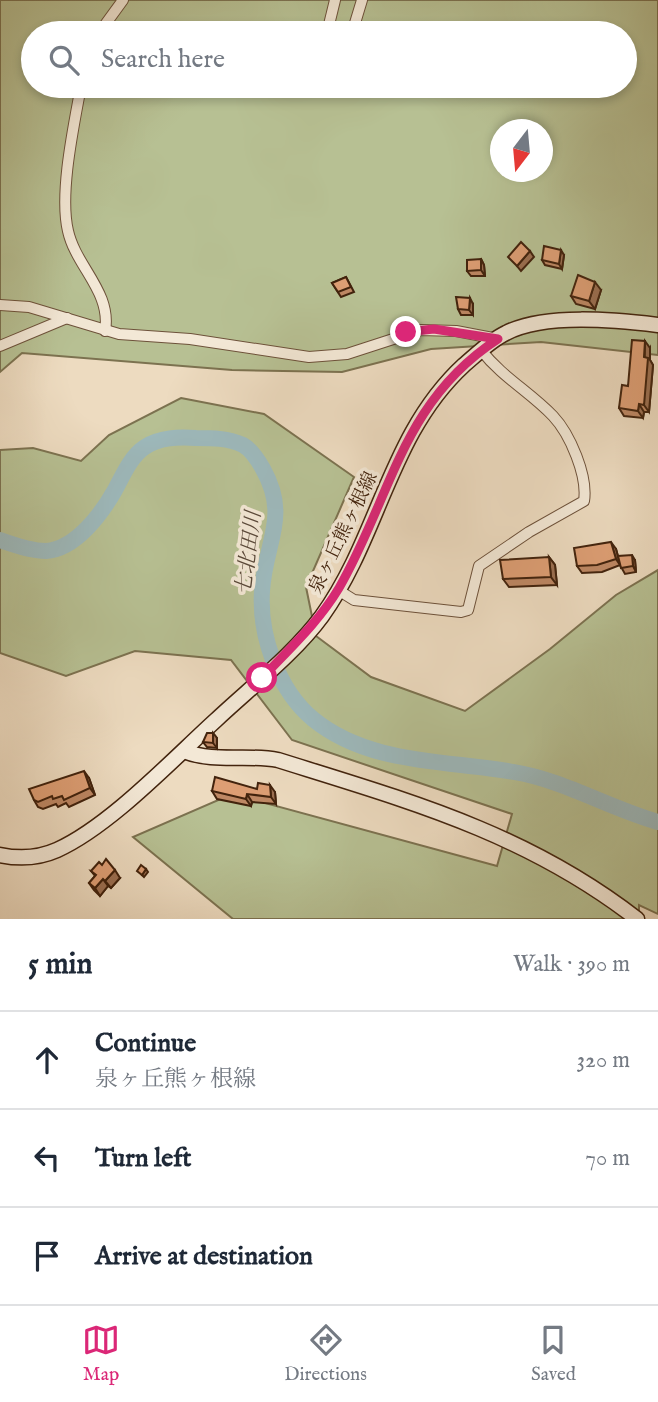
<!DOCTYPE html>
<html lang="en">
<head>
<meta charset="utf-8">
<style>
	:root { --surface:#fff; --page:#f2f2f3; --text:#1f2937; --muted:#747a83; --line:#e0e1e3; --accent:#db2777 }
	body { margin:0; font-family:"IM FELL English","Noto Serif JP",serif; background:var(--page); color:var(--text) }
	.compass { position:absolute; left:490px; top:119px; width:63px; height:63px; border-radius:50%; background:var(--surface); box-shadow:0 4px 10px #0003; rotate:196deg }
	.stop { position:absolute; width:21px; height:21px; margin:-16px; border:5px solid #db2777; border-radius:50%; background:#fff }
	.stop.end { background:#db2777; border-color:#fff; box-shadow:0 2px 7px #0008 }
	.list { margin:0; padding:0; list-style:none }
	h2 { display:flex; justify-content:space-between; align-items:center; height:91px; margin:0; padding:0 28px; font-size:30px }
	h2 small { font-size:23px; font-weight:400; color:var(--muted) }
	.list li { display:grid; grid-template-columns:46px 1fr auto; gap:21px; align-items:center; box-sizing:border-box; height:98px; padding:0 28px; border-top:2px solid var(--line) }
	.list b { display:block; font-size:26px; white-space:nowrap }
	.list p { margin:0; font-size:23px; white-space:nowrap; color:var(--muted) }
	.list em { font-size:23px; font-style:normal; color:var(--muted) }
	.icon { flex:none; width:38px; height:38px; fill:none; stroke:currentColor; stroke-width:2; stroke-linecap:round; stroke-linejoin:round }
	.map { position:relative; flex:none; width:658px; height:919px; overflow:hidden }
	.search { position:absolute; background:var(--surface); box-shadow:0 4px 10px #0003; left:21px; right:21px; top:21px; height:77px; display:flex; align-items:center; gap:18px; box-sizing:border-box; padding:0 24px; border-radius:38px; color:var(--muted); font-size:26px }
	.sheet { height:385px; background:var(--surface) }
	nav { display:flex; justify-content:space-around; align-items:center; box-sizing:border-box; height:98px; border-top:2px solid var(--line); background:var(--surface); font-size:19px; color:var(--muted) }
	nav a { display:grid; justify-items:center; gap:4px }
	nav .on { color:var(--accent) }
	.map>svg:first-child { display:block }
</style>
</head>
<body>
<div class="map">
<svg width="658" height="919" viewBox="0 0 658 919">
	<rect width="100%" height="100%" fill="#eddbc0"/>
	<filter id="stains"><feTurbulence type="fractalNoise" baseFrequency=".00286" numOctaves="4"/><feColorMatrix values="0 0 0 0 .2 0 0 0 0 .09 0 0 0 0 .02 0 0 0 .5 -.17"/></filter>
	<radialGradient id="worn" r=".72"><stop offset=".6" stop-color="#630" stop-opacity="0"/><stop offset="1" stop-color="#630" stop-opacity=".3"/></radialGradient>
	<g fill="#b7c093" stroke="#7c7250" stroke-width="2" fill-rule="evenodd">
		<path d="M0,0H658V355L541,342L431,349L342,372L232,370L22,353L0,372ZM33,33H625V86H33ZM500,130H542V172H500Z"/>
		<polygon points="181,398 264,414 354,477 306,587 316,636 371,677 465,711 550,649 616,595 658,570 658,914 639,905 639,919 233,919 133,837 232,794 497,866 512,814 292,740 231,660 135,651 66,676 0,653 0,450 33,448 81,461 109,435"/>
	</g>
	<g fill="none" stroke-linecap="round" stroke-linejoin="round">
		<path stroke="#9db9bc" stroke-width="16" d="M0,540C14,545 32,551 46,551C76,549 102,513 115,490C123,475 131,456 145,447C160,437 179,437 196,438C212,438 228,438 243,445C252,450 258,460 263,469C290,517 265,542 262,591C259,635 278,690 313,719C369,765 447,760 514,772C563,780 609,808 658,822"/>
		<defs>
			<g id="street">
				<polyline points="99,33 123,0"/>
				<polyline points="327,33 335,0"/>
				<polyline points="352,33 362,0"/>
				<path d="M81,86C74,125 59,193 68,231C76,267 112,292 105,331"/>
				<polyline points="0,305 29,307 119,334 190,339 309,357 347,354 421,330 456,331 498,339"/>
				<polyline points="0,346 67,318"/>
				<path d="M338,590L354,600L461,612L468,610L479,566L529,532L584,501C588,476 570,434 553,416C530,392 502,377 481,350"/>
			</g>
			<g id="secondary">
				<path d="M184,751C214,763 247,754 278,760C409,801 526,833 637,919"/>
				<path d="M0,855C19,859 39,858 57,850C110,826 172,760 216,720C250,688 295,653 322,616C380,535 389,434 464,365C477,354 491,340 506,333C545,313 615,320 658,325"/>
			</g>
		</defs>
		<use href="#street" stroke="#6d513a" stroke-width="12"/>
		<use href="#secondary" stroke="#42230d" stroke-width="17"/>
		<use href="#street" stroke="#f3e8d6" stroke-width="10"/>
		<use href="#secondary" stroke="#f3e8d6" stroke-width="14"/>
	</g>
	<g fill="#be8864" stroke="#42230d" stroke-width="2">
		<polygon points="564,255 562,269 545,265 542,260"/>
		<polygon points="481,259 484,265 485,276 471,276 467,271"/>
		<polygon points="346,277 354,292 341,297 332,283"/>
		<polygon points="601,290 595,309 576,304 571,296"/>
		<polygon points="473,304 473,315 461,315 458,309"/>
		<polygon points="650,348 650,360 653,365 649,412 644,412 643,418 624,416 619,408 628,386"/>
		<polygon points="616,549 618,556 635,560 636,572 625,574 620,565 602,572 582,573 577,566"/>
		<polygon points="549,557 555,565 557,585 509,587 503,579"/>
		<polygon points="213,733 217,738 217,748 207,747 203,742"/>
		<polygon points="89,778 95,795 69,807 66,803 58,807 56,804 43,809 38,807 34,800"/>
		<polygon points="257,789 275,792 276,804 252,802 251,806 217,799 212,791"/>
		<polygon points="91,871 120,878 111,888 108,886 100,896 94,890 89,883 95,876"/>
	</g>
	<g fill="#9b6f51" stroke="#42230d" stroke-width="2">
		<polygon points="561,250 564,255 562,269 559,264"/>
		<polygon points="530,251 534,257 521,271 517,266"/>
		<polygon points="481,259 484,265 485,276 481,270"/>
		<polygon points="595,282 601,290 595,309 589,301"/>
		<polygon points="470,298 473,304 473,315 469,310"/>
		<polygon points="645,341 650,348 650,360 653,365 649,412 644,405"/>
		<polygon points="639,404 644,412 643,418 638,411"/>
		<polygon points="611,542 616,549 620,565 616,559"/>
		<polygon points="632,555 635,560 636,572 633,566"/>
		<polygon points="549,557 555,565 557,585 551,577"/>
		<polygon points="213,733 217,738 217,748 213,743"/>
		<polygon points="84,771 89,778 95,795 90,788"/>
		<polygon points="270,785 275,792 276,804 271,797"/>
		<polygon points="247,794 252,802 251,806 246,799"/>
		<polygon points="146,869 148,872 144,877 142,875"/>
		<polygon points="115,870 120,878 111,888 105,881"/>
		<polygon points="103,879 108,886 100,896 95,888"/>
	</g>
	<g fill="#dd9e74" stroke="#42230d" stroke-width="2">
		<polygon points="521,242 530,251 517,266 508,257"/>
		<polygon points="544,246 561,250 559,264 542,260"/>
		<polygon points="481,259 481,270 467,271 467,260"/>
		<polygon points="578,275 595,282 589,301 571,296"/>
		<polygon points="346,277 351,287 338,292 332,283"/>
		<polygon points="456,297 470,298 469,310 458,309"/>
		<polygon points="632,340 645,341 644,357 648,358 644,405 639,404 638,411 619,408 622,385 628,386"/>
		<polygon points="611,542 616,559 597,565 577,566 574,548"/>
		<polygon points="632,555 633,566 621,568 618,556"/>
		<polygon points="549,557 551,577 503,579 500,560"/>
		<polygon points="207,733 213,733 213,743 203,742"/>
		<polygon points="84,771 90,788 64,800 62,796 53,799 52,796 38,802 34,800 29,789"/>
		<polygon points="215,777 257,789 258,783 270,785 271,797 247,794 246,799 212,791"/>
		<polygon points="106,859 115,870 105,881 103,879 95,888 89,883 96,875 91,871 99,862 102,865"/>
		<polygon points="141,865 146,869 142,875 137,871"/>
	</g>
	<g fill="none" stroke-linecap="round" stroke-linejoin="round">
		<path stroke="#db2777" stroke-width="9" d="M262,678C289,649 318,623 339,588C392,496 401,402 498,339L434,329L406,332"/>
	</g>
	<g text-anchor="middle" stroke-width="7" stroke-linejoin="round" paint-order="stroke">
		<g font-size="19" fill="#42230d" stroke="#f3e8d6">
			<text transform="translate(342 532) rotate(-64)" y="7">泉ヶ丘熊ヶ根線</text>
		</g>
		<g font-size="21" font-style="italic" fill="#594839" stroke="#f3e8d6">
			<text transform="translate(248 553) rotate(-83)" y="7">七北田川</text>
		</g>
	</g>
	<rect width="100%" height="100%" filter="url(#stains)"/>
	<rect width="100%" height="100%" fill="url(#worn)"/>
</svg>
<svg class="compass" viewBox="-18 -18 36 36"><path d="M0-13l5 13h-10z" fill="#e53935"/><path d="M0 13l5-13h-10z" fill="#747a83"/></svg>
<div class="stop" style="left:262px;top:678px"></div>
<div class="stop end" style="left:406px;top:332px"></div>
<div class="search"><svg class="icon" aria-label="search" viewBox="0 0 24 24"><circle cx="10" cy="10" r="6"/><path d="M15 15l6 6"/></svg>Search here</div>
</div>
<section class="sheet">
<h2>5 min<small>Walk · 390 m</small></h2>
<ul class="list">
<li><svg class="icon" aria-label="ahead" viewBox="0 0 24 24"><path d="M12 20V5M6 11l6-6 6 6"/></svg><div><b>Continue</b><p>泉ヶ丘熊ヶ根線</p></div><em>320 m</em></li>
<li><svg class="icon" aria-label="left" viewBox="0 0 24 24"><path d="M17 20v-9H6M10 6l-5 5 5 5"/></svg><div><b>Turn left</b></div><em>70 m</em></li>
<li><svg class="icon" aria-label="arrive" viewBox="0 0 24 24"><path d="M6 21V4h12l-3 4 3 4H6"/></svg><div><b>Arrive at destination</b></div></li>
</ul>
</section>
<nav>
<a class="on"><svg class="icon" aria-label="map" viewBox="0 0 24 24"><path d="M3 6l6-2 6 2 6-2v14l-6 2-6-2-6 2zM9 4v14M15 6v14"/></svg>Map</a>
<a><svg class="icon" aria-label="directions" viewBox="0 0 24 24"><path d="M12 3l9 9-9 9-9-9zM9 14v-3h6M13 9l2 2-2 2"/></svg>Directions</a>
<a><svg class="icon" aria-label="saved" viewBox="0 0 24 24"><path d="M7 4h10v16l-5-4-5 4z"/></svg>Saved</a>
</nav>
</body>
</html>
